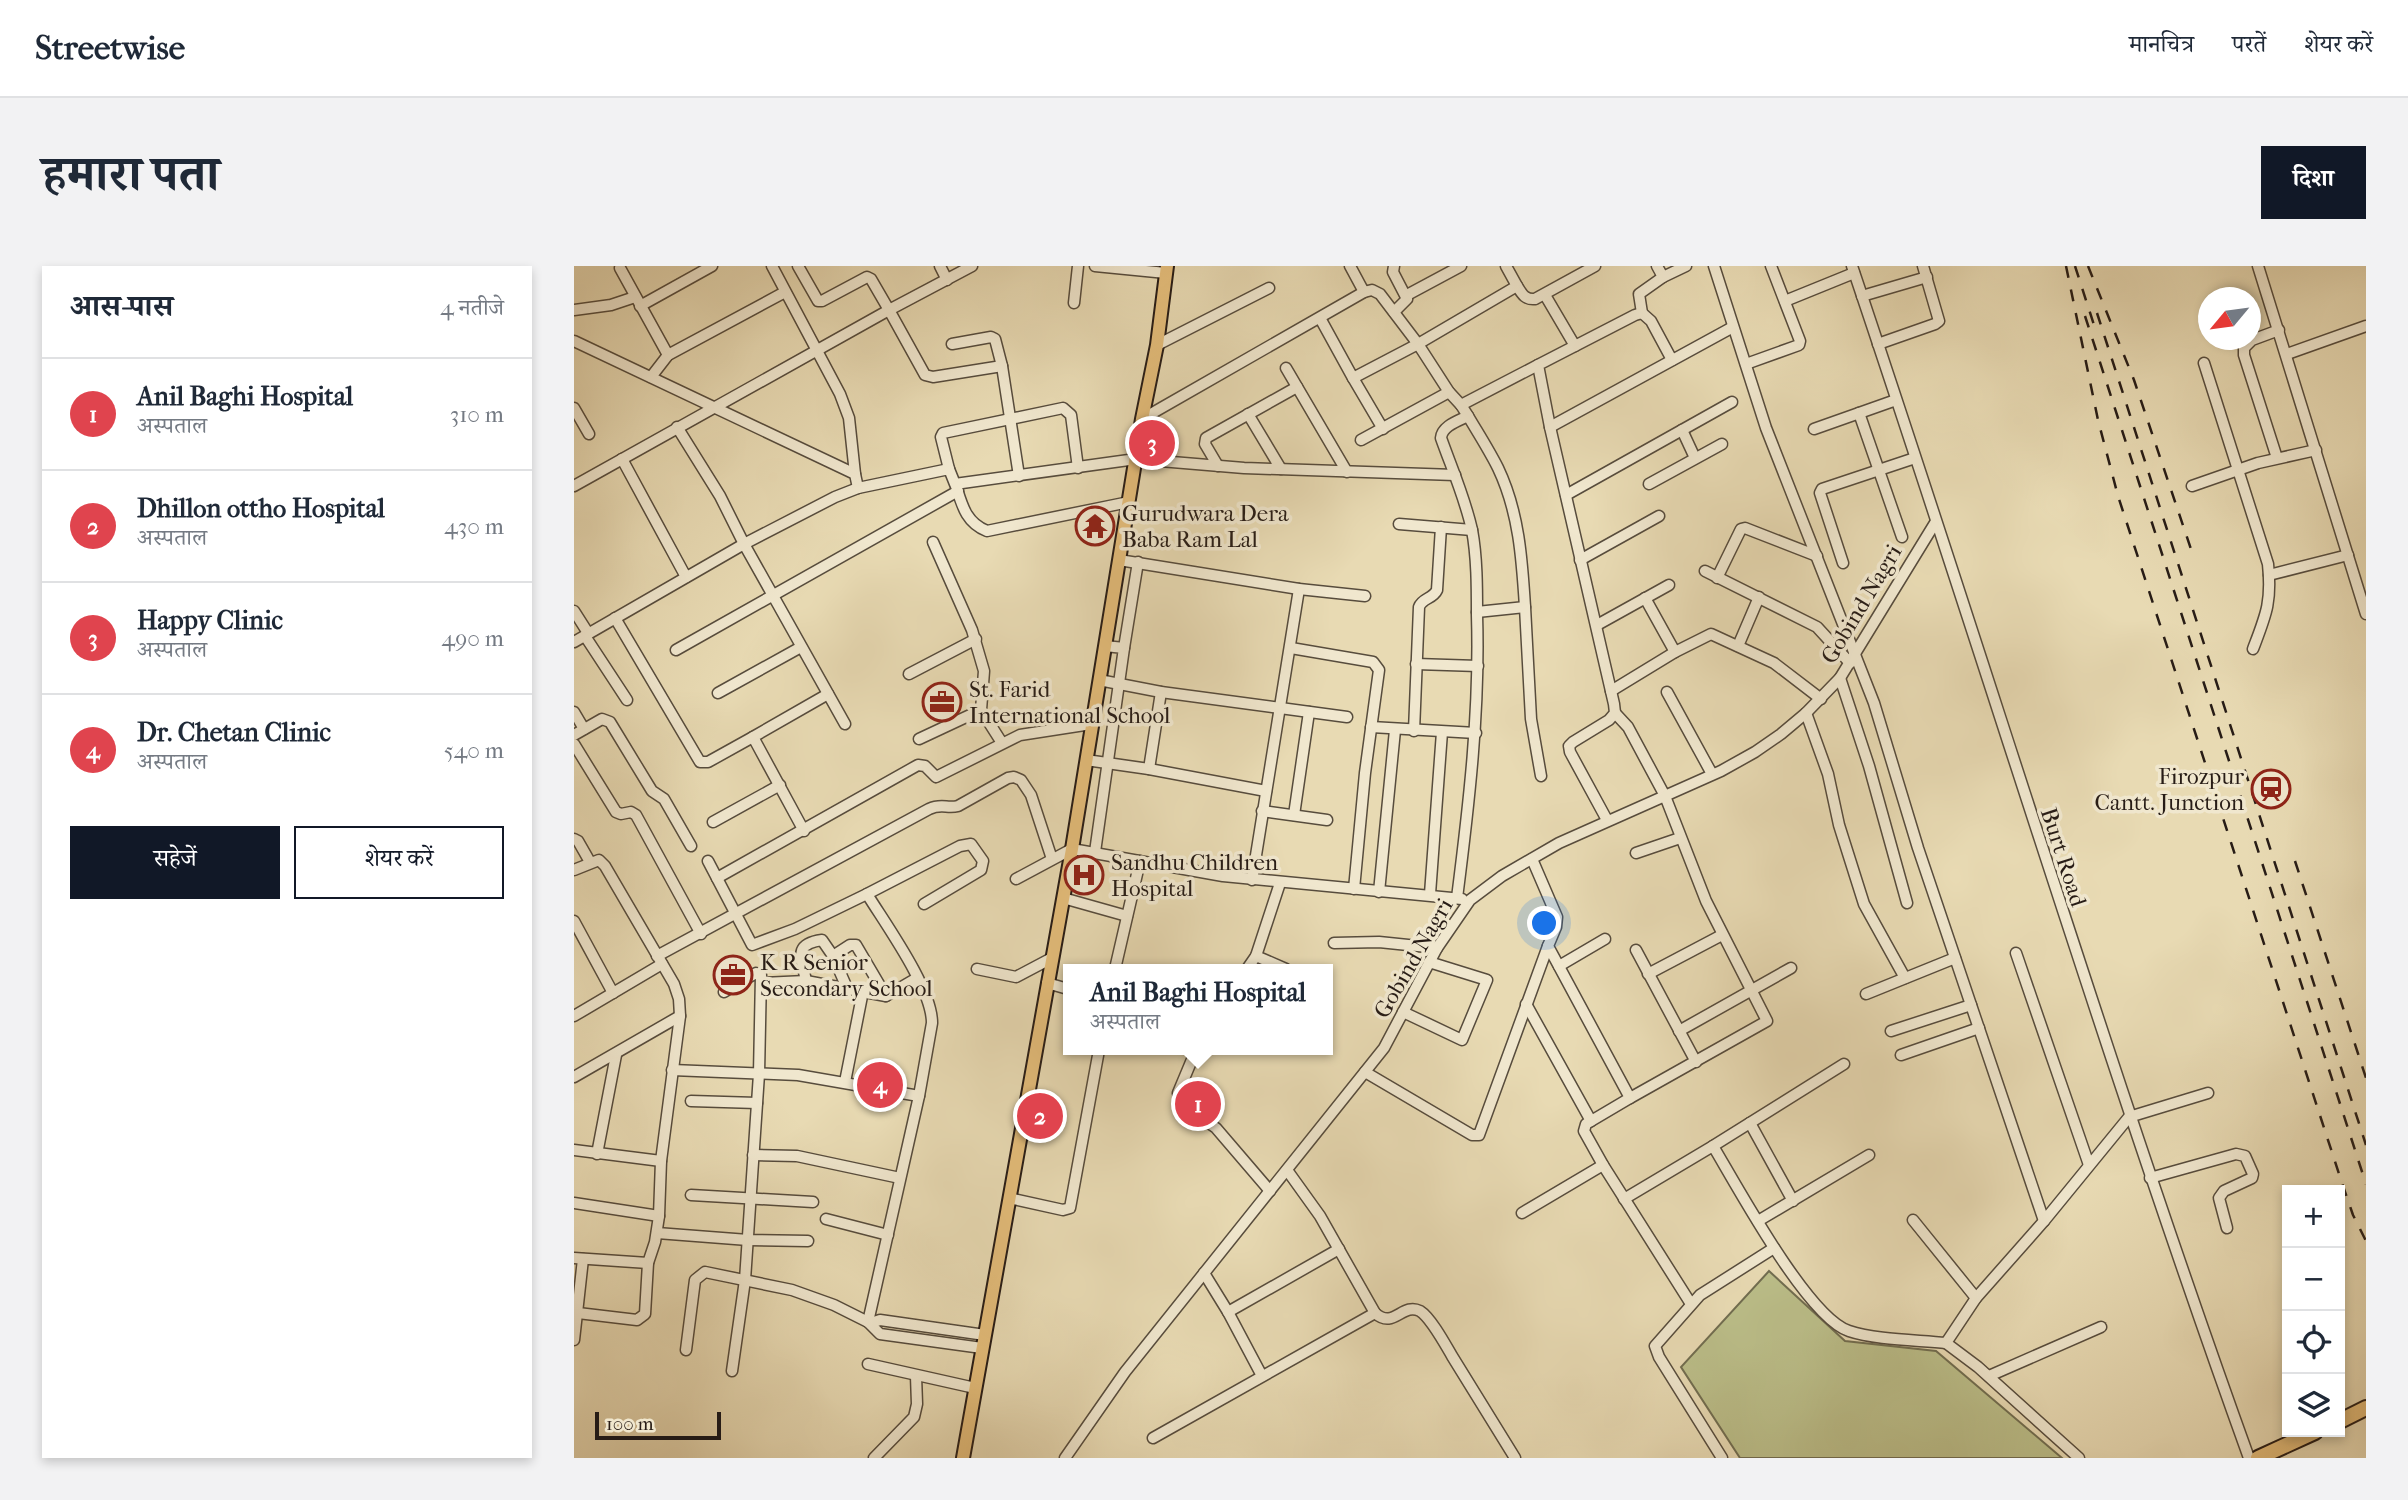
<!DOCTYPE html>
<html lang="hi">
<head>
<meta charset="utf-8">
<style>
	:root { --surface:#fff; --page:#f2f2f3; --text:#1f2937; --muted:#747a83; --line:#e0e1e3; --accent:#111827 }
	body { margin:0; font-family:"IM FELL French Canon","Noto Serif Devanagari",serif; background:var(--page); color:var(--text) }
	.controls { position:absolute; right:21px; bottom:21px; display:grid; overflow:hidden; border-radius:0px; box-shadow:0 4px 10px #0003 }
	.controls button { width:63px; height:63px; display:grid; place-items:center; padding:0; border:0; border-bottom:2px solid var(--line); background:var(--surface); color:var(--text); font:35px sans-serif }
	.compass { position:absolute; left:1624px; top:21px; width:63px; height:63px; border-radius:50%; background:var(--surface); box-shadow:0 4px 10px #0003; rotate:241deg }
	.scale { position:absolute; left:21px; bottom:18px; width:126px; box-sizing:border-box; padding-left:7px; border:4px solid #271c16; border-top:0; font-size:19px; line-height:24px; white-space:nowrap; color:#271c16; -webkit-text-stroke:5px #f0e7ce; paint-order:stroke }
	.you { position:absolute; left:971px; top:658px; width:24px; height:24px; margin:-18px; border:5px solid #fff; border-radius:50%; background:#1a73e8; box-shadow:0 0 0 10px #1a73e833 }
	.badge { display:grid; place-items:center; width:46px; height:46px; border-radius:50%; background:var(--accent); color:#fff; font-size:23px; font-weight:700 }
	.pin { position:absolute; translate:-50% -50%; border:4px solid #fff; box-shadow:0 2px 7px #0006 }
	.popup { position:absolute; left:489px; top:698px; width:270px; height:91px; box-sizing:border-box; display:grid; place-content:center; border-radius:0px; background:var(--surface); filter:drop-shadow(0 2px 5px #0005); font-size:23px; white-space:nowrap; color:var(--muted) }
	.popup b { font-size:26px; color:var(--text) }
	.popup::after { content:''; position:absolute; left:50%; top:100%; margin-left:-14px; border:14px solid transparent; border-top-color:var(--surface) }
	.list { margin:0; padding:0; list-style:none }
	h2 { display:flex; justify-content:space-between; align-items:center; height:91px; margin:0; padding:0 28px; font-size:30px }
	h2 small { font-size:23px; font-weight:400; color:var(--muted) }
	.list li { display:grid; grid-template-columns:46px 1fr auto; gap:21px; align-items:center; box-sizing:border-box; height:112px; padding:0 28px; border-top:2px solid var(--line) }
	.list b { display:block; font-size:26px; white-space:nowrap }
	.list p { margin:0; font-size:23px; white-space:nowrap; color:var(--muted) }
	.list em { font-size:23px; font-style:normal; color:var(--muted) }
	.actions { display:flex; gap:14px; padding:21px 28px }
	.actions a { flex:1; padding:16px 0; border:2px solid var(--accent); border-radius:0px; text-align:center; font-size:24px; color:var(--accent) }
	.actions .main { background:var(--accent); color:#fff }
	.icon { flex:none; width:38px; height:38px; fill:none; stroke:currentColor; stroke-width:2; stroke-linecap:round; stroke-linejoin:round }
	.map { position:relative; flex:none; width:1792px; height:1192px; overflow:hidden; border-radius:0px }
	header { display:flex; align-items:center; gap:42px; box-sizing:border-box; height:98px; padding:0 35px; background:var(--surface); border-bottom:2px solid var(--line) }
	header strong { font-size:33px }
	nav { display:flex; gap:38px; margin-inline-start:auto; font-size:24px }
	.intro { display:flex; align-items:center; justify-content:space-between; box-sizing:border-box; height:168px; padding:0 42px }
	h1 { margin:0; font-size:49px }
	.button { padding:18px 32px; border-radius:0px; background:var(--accent); color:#fff; font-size:24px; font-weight:700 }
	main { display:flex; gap:42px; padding:0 42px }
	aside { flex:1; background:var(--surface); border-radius:0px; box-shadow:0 4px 10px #0003 }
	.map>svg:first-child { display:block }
</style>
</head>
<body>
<header>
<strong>Streetwise</strong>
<nav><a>मानचित्र</a><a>परतें</a><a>शेयर करें</a></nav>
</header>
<div class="intro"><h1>हमारा पता</h1><a class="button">दिशा</a></div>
<main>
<aside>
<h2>आस-पास<small>4 नतीजे</small></h2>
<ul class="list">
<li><span class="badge" style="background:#e0444e">1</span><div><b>Anil Baghi Hospital</b><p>अस्पताल</p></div><em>310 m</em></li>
<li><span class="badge" style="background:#e0444e">2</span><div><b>Dhillon ottho Hospital</b><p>अस्पताल</p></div><em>430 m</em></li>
<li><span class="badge" style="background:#e0444e">3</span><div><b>Happy Clinic</b><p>अस्पताल</p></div><em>490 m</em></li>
<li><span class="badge" style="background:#e0444e">4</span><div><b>Dr. Chetan Clinic</b><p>अस्पताल</p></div><em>540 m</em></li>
</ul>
<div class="actions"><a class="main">सहेजें</a><a>शेयर करें</a></div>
</aside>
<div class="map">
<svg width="1792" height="1192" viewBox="0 0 1792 1192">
	<rect width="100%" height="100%" fill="#e8dab3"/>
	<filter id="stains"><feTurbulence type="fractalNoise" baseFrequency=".00286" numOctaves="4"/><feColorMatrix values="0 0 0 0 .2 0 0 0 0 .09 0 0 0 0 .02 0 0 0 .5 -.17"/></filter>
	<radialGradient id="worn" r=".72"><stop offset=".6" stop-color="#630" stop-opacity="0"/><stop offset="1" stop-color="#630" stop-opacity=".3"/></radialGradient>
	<polygon fill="#bbbe89" stroke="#716d50" stroke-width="2" points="1195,1005 1271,1075 1362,1085 1488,1192 1166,1192 1107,1101"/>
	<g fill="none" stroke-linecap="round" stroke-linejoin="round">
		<defs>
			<g id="minor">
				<polyline points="198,0 266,128 275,152 281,208"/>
				<polyline points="366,0 373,14"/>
				<polyline points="398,0 315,44 351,109 359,111 428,100"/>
				<polyline points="521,0 592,7"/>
				<polyline points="776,0 790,26 798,24 806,28 844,78 875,126 887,139 964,99"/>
				<polyline points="1083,0 1089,11 1112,0"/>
				<polyline points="1140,0 1192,162 1300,437 1344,582 1470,955"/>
				<path d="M1278,0C1412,397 1533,798 1675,1192"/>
				<polyline points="1684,0 1792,348"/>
				<polyline points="46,2 94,89"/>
				<path d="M943,20C948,28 951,34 961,33L1021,0"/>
				<polyline points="833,29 887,0"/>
				<polyline points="971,29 1001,80"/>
				<polyline points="1288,30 1353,11"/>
				<polyline points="1211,35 1280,7"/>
				<polyline points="500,37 504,0"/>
				<polyline points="66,40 138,0"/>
				<polyline points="0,44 37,39 61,31"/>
				<polyline points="820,46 833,33 819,6 820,0"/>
				<polyline points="1068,47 1065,28 1089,11"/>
				<polyline points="746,52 779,112 844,78 943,20 932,0"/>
				<polyline points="0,75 281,208 284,222 375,203 381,218 562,193 670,202 881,209"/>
				<polyline points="378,78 417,71 421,73 428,100 445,210"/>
				<polyline points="1304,78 1361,58 1365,55 1349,0"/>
				<polyline points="583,79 695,22"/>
				<polyline points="1713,88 1792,60"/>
				<path d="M1630,97L1694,298C1698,336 1692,349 1679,383"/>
				<polyline points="1172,98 1225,79 1226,75 1197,0"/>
				<polyline points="712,102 773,206"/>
				<polyline points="77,111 94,89 211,26"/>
				<polyline points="779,112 809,163"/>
				<polyline points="0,142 15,168"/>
				<polyline points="1285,147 1328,271"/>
				<polyline points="674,148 707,203"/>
				<path d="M894,150C904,167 915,184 924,202C945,246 948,293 951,341L903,346"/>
				<polyline points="568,153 790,26"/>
				<polyline points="103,161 146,230 170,278 271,458"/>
				<polyline points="976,161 1159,61"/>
				<polyline points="1240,163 1322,134"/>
				<polyline points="1108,164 1121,192"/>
				<polyline points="787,174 875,126"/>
				<polyline points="1703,192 1670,89 1670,82 1678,74 1705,64"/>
				<polyline points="48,193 112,311"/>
				<polyline points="644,200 631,178 632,172 723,121"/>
				<polyline points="375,203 367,171 369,167 489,142 497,149 504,202"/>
				<polyline points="1075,218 1148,178"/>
				<polyline points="0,220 315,44 297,13 293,11 248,35 244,35 224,0"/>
				<path d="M382,220C388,239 392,257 413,265L555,236"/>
				<polyline points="1618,220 1684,197 1742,184"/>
				<polyline points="992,229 1158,136"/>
				<polyline points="825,258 898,264"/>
				<polyline points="359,276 398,364 410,405 407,444 428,477"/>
				<polyline points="545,294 725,323 791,330"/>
				<polyline points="1006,294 1085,250"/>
				<polyline points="1269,297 1246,227 1248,223 1341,192"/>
				<polyline points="1131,305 1243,361 1276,397"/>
				<polyline points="1695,309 1774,289"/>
				<polyline points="1143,312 1167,263 1171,262 1243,290"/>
				<polyline points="1071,332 1101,386"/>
				<polyline points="951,341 957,453 967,510"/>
				<polyline points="0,345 14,367"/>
				<polyline points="41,352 126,496 134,496 179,471"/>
				<polyline points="1023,359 1095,319"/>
				<polyline points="11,370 53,434"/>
				<polyline points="0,376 170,278 261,231 284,222"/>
				<polyline points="1164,380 1185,331"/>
				<polyline points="550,382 564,296"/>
				<polyline points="717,382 799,396 805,404 791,507 780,623"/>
				<polyline points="102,384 384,225"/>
				<polyline points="842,398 904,400"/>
				<polyline points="335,408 402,373"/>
				<polyline points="1266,412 1295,500 1333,637"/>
				<polyline points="525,414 587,426 773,451"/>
				<polyline points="1037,425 1101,386 1137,368 1200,397 1247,433"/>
				<polyline points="1093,426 1138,508"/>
				<polyline points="144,427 227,381"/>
				<polyline points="0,446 10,463"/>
				<polyline points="1041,447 1054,461 1091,530 1132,635 1193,755 1056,832"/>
				<polyline points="1232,447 1254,508 1265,559 1290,638 1331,712"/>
				<polyline points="797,461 902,467"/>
				<path d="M840,465L845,341C848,332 859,333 863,324L867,261"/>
				<polyline points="0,469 28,453 36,456 78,525 90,533 117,580"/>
				<polyline points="345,473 407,444"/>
				<polyline points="0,478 42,546 47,548 57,546 62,549 127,668"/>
				<polyline points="512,494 575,503 692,525"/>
				<polyline points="575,503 587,426"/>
				<polyline points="688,545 753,554"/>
				<polyline points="720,549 735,446"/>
				<polyline points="1033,554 996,486 995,480 999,476 1035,454 1041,447 1040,438 976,161 964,99 1061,49 1068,47 1077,55 1098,94"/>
				<polyline points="139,556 206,519"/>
				<polyline points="230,565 179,471 254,428"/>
				<polyline points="0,573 4,575 16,596"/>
				<polyline points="521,586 550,382 531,380"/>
				<polyline points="1062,587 1106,572"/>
				<polyline points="958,593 983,651 982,661 974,680 1056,832 1012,858 1010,865 1029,899 1117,1038"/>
				<polyline points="134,595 178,679 221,663 293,628"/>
				<polyline points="0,604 25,594 31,600 100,718 105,733 106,750 87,895 85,950 81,976 74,997 71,1048 63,1054 4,1047"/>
				<polyline points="143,612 344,499 351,500 362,511 446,469 517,458"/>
				<polyline points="442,613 498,583 649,610 888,633"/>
				<polyline points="678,614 725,323"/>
				<polyline points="805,626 821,464"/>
				<polyline points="856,628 868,466"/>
				<polyline points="489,632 553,650"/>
				<path d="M883,632C895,538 906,444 903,349C903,321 903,291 898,264C891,232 878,203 867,172C868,160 884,155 894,150L887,139"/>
				<polyline points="0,655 39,727"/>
				<polyline points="760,677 805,676 863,682"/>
				<polyline points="1062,684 1122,796"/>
				<polyline points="1442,687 1515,899"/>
				<path d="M83,690L355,543C368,537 373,543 384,540L434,512L440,511L447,514L457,529L478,593"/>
				<polyline points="682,690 712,703"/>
				<polyline points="985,700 1031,673"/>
				<polyline points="403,703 442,711 478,692"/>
				<polyline points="541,703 566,595"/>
				<polyline points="673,703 682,690 706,617"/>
				<polyline points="1074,708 1148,669"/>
				<path d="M232,715C228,693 218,678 248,674L259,690"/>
				<polyline points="188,717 232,715 312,730 343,712"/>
				<polyline points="473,717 494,723"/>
				<polyline points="273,722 259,690 276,679 282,679 312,730"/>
				<polyline points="150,726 182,707 187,709 185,808 171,1014 158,1105"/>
				<polyline points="1292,728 1381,692"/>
				<polyline points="952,738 1017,855"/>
				<polyline points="829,746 888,774 913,714 855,696"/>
				<polyline points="0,750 88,698"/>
				<polyline points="1105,765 1217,702"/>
				<polyline points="1317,765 1397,739"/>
				<polyline points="622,784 604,827 607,838 642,862 696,925"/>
				<polyline points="1327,789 1405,762"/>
				<polyline points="98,804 224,809 345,830"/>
				<polyline points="791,806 898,869 905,869 974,680"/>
				<polyline points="0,811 106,750"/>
				<polyline points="271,816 289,725"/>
				<polyline points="117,835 183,837"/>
				<polyline points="1176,857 1219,935"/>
				<polyline points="1139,880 1270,798"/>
				<polyline points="0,884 87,895"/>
				<polyline points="23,888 42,789"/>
				<polyline points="179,889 223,890 326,912"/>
				<path d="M713,904L746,950L801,1047C820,1064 828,1036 846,1045C857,1052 871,1078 878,1090C899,1124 920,1158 941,1192"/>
				<polyline points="1576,912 1662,888 1671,890 1679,908 1678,912 1650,925 1645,932 1653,962"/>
				<polyline points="117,929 239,936"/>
				<polyline points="435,932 489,944 496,942 525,784"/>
				<path d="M1050,933L1139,880C1163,920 1234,1052 1275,1065C1302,1074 1343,1074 1372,1077"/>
				<polyline points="0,937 85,950"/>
				<polyline points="948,947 1029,899"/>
				<polyline points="252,953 314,969"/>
				<polyline points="1339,954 1402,1032"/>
				<polyline points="1184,955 1295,889"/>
				<polyline points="83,967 174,974 234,975"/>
				<polyline points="0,992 74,997"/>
				<polyline points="630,1007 654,1046 688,1110"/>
				<polyline points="654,1046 765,983"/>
				<path d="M294,1056L345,830L358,757C358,722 312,659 293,628L386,580L397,578L409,595L407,604L350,638"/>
				<polyline points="297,1057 306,1054 411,1069"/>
				<polyline points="0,1074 9,993"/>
				<polyline points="112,1084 121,1014 131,1006 218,1024 260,1039 294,1056 306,1068 408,1082"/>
				<polyline points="294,1098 401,1122"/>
				<polyline points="1415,1110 1527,1061"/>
				<polyline points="579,1172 801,1047"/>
				<polyline points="300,1192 340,1151 343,1138 342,1110"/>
				<polyline points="491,1192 551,1106 810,782 863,682 896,634 928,610 985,577 1147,505 1181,486 1207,468 1232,447 1266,412 1361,257"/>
				<polyline points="1148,1192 1085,1091 1081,1080 1126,1029 1200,982"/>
				<polyline points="1505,1192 1404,1101 1372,1077 1402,1032 1470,955 1555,851 1634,827"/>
			</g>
			<polyline id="major" points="389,1192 498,583 568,153 583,79 593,0"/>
			<g id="highway">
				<polyline points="1766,1155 1792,1142"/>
				<polyline points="1684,1192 1741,1166"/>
			</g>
		</defs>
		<use href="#minor" stroke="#574c3d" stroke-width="13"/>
		<use href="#major" stroke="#271c16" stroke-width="16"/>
		<use href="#highway" stroke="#271c16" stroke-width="18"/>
		<use href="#minor" stroke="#f0e7ce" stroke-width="10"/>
		<use href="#major" stroke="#e4bd7a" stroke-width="12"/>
		<use href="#highway" stroke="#e4bd7a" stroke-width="14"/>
		<g stroke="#271c16" stroke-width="2.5" stroke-dasharray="12 12" stroke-linecap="butt">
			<polyline points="1492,0 1524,154 1544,230 1768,917 1779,949 1792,975"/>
			<polyline points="1501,0 1520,59"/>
			<polyline points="1514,0 1560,114 1620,292"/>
			<polyline points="1523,47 1792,879"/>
			<polyline points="1511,50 1792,918"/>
			<polyline points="1721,595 1792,812"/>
		</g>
	</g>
	<defs>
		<symbol id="temple-ring" viewBox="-11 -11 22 22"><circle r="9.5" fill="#f0e7ce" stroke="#8f2418" stroke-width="1.5"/><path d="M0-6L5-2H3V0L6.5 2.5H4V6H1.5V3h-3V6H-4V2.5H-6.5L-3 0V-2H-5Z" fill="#8f2418"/></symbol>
		<symbol id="office-ring" viewBox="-11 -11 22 22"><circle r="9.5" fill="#f0e7ce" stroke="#8f2418" stroke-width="1.5"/><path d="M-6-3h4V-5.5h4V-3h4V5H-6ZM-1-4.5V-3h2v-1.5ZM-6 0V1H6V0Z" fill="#8f2418"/></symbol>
		<symbol id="station-ring" viewBox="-11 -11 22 22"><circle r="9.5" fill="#f0e7ce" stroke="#8f2418" stroke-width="1.5"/><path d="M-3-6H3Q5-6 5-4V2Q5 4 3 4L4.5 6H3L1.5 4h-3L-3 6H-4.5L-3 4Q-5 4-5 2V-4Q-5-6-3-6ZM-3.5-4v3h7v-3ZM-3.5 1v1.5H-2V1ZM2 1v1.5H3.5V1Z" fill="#8f2418"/></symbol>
		<symbol id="hospital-ring" viewBox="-11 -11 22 22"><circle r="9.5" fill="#f0e7ce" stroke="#8f2418" stroke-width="1.5"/><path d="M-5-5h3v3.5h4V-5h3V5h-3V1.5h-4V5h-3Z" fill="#8f2418"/></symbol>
	</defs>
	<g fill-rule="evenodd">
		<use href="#temple-ring" x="499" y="238" width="44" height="44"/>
		<use href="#office-ring" x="346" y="414" width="44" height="44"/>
		<use href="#station-ring" x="1675" y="501" width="44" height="44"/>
		<use href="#hospital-ring" x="488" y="587" width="44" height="44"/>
		<use href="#office-ring" x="137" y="687" width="44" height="44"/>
	</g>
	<g text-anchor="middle" stroke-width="7" stroke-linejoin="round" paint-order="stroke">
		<g font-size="23" fill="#271c16" stroke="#f0e7ce" text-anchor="start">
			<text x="548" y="255">Gurudwara Dera<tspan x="548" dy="26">Baba Ram Lal</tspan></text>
			<text x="395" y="431">St. Farid<tspan x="395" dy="26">International School</tspan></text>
			<text x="1670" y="518" text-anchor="end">Firozpur<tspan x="1670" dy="26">Cantt. Junction</tspan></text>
			<text x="537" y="604">Sandhu Children<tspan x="537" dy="26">Hospital</tspan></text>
			<text x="186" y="704">K R Senior<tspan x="186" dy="26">Secondary School</tspan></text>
		</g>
		<g font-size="23" fill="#271c16" stroke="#f0e7ce">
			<text transform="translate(1287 338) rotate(-59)" y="8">Gobind Nagri</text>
			<text transform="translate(1490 591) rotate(72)" y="8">Burt Road</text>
			<text transform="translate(839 692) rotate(-60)" y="8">Gobind Nagri</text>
		</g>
	</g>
	<rect width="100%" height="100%" filter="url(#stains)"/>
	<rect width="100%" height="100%" fill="url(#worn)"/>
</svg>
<div class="controls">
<button>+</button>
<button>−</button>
<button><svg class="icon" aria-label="locate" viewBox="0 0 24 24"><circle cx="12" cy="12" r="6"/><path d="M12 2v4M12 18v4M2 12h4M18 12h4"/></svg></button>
<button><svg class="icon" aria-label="layers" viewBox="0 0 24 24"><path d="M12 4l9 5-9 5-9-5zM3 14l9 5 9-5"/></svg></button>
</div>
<svg class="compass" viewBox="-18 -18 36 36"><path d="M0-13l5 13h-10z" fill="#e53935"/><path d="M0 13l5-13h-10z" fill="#747a83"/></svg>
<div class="scale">100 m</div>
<div class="you"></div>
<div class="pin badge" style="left:624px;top:838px;background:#e0444e">1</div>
<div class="popup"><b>Anil Baghi Hospital</b>अस्पताल</div>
<div class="pin badge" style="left:466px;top:850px;background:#e0444e">2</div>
<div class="pin badge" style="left:578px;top:177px;background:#e0444e">3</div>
<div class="pin badge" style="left:306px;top:819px;background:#e0444e">4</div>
</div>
</main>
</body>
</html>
